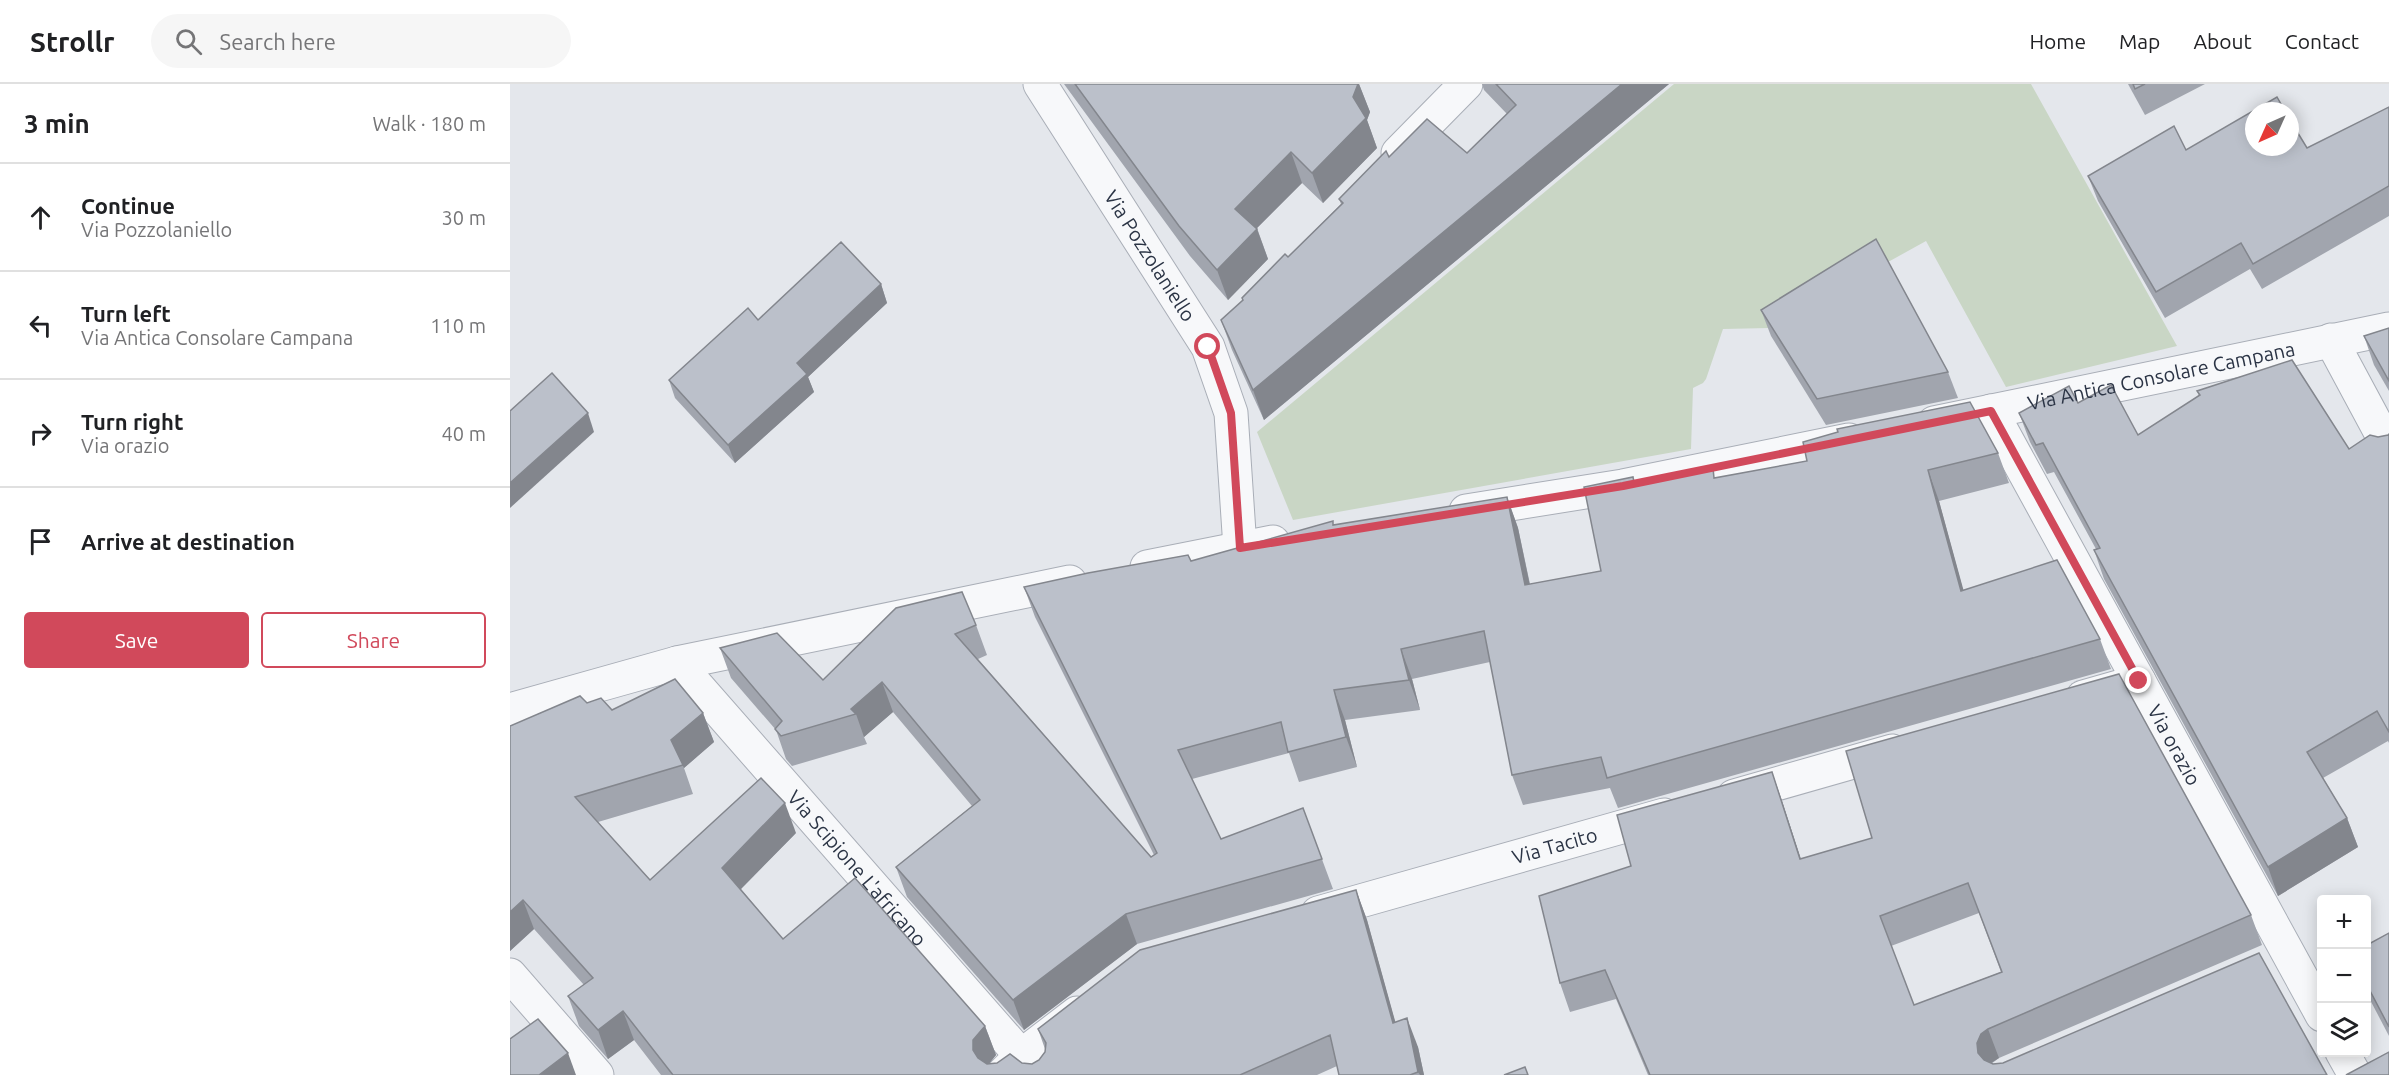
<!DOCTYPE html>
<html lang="en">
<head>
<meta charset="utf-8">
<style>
	:root { --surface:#fff; --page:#f6f6f6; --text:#202124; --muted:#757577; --line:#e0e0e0; --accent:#d1495b }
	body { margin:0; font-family:Ubuntu,sans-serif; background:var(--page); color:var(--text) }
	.controls { position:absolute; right:18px; bottom:18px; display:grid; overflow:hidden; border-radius:6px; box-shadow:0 3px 15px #0003 }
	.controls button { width:54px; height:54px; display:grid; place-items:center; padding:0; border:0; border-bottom:2px solid var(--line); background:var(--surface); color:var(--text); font:30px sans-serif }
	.compass { position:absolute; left:1735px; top:18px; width:54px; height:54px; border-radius:50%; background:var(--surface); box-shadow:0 3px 15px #0003; rotate:225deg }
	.stop { position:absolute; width:18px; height:18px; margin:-14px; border:4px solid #d1495b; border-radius:50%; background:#fff }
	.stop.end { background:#d1495b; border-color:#fff; box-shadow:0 2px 6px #0008 }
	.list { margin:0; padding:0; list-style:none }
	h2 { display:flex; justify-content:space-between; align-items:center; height:78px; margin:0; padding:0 24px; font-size:26px }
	h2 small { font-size:20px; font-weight:400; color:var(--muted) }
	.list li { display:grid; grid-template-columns:39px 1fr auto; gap:18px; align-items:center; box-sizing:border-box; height:108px; padding:0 24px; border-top:2px solid var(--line) }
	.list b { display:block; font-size:22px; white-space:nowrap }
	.list p { margin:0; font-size:20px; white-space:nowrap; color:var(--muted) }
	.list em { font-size:20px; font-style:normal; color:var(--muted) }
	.actions { display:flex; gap:12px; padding:18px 24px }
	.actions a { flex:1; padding:14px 0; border:2px solid var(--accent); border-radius:6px; text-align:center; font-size:21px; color:var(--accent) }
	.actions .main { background:var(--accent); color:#fff }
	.icon { flex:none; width:33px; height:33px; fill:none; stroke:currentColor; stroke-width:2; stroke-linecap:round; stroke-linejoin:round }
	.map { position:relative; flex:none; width:1879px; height:991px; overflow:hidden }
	header { display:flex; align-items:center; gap:36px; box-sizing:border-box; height:84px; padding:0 30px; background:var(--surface); border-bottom:2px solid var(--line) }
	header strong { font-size:28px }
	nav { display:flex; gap:33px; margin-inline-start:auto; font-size:21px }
	.search { width:420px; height:54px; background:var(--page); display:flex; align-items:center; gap:15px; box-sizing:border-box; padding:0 21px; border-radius:33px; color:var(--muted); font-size:22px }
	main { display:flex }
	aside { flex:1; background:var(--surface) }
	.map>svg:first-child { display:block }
</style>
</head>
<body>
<header>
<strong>Strollr</strong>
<div class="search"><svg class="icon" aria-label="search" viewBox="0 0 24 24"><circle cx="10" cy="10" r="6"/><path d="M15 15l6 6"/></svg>Search here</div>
<nav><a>Home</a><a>Map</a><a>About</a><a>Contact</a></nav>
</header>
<main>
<aside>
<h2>3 min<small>Walk · 180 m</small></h2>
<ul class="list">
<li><svg class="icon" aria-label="ahead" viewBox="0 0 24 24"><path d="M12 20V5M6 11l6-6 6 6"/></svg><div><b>Continue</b><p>Via Pozzolaniello</p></div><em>30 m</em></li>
<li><svg class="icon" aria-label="left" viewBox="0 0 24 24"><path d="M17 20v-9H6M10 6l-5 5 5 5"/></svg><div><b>Turn left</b><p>Via Antica Consolare Campana</p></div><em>110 m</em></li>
<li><svg class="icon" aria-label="right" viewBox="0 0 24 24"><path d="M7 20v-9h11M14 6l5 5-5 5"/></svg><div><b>Turn right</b><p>Via orazio</p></div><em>40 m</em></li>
<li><svg class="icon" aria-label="arrive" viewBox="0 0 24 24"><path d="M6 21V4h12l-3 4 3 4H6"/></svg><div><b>Arrive at destination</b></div></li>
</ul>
<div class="actions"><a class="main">Save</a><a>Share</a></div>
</aside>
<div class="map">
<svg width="1879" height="991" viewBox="0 0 1879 991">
	<rect width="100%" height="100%" fill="#e4e7ec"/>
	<polygon fill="#c9d6c5" points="1164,0 1521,0 1667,262 1496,303 1416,157 1259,244 1213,245 1196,295 1193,299 1183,304 1181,365 783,436 747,348"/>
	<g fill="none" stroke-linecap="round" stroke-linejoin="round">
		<defs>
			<g id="minor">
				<path id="s1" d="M530,0L698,263L721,329L730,464"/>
				<polyline points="888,69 956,0"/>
				<polyline points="1821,256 1879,364"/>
				<path id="s2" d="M1481,327L1812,931"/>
				<path id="s3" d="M1424,339L1879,245"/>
				<polyline points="956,427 1113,402 1339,356"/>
				<polyline points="637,483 763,458"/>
				<path id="s4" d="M167,579L528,991"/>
				<polyline points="1573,613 1629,597"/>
				<polyline points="0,626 167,579 560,498"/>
				<polyline points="1224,712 1382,667"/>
				<path id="s5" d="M808,829L1154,731"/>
				<polyline points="0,891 87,991"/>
				<polyline points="1832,968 1845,991"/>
				<polyline points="492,991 511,972 567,929"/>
			</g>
		</defs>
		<use href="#minor" stroke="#a9aeb7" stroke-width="35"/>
		<use href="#minor" stroke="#f7f8fa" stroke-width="33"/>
	</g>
	<g fill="#a1a5ae" fill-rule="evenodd">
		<polygon points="554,0 849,0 860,28 857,36 867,64 813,119 792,99 747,144 758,175 718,216 680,172"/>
		<polygon points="972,0 1159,0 754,336 722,266 711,236 733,217 732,214 778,173 831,120 829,115 879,73 957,69 997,30 974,6"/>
		<polygon points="1618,0 1695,0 1635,31"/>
		<polygon points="1879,23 1879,132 1752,205 1740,185 1655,234 1588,117 1578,92 1676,66 1797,64"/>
		<polygon points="371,200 377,219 298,293 304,308 225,379 165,314 159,296 248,236"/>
		<polygon points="1251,226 1438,288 1448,314 1316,341 1261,252"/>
		<polygon points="1879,244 1879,307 1864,281 1854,252"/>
		<polygon points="1687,307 1839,365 1868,353 1878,351 1879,350 1879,659 1878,657 1813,694 1837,734 1848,763 1768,812 1594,495 1584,466 1586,465 1544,388 1537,390 1520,358 1509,329 1568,319 1628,351 1689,312"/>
		<polygon points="1327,345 1488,369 1499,399 1429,417 1453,506 1590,555 1601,585 1108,724 1100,704 1013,721 1002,691 980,578 902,595 910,626 835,636 847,683 789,698 779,669 682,695 711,755 793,724 823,805 627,860 514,946 397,813 386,783 462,722 383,628 354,653 357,660 282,682 276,675 266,646 221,594 210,564 313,596 466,541 477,571 468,575 641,773 644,771 525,533 514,503 681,477 824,441 997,413 1008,444 1020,500 1091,487 1125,398 1206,394 1297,377 1328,348"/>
		<polygon points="77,619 102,626 193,629 204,658 174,684 183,710 88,738 140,796 286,749 231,805 273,855 475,942 486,971 479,980 522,980 529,976 535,968 535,965 528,945 846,806 857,836 885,938 908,963 914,991 829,991 827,982 807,991 151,991 124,956 98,975 69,942 58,912 74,901 24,845 0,867 0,642"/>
		<path d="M1262,688L1272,717L1291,775L1741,831L1752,861L1489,974L1481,980L1817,991H1138L1106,915L1060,928L1050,899L1121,782ZM1469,829L1491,888L1404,921L1381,862Z"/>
		<polygon points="1879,849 1879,952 1857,910 1857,861"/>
	</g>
	<g fill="#83868d">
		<polygon points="848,0 849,0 860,28 857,36 867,64 813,119 802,89 843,13"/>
		<polygon points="1112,0 1159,0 754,336 743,306"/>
		<polygon points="781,68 792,99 736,155 725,125"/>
		<polygon points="747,145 758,175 718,216 707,186"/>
		<polygon points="371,200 377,219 298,293 304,308 225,379 218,361 287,279"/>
		<polygon points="78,329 84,348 0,424 0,399"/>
		<polygon points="1418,386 1429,417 1462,537 1451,507"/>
		<polygon points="997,413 1008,444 1026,531 1015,501"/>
		<polygon points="891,565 902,595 910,626 899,596"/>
		<polygon points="372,598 383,628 354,653 346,630 341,625"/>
		<polygon points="824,606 835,636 847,683 836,653"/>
		<polygon points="193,629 204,658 174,684 161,656"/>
		<polygon points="1262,688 1272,717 1300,804 1290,775"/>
		<polygon points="275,719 286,749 223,813 212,784"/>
		<polygon points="1837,734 1848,763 1768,812 1758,783"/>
		<polygon points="846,806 857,836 894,969 883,939"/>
		<polygon points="13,816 24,845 0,867 0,828"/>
		<polygon points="616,830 627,860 514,946 503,916"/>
		<polygon points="113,927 124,956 98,975 88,946"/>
		<polygon points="897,934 908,963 914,991 910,991 908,988"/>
		<polygon points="475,942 486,971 474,986 463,966 463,956"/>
		<polygon points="1478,945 1489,974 1481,979 1478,988 1468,969 1467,959 1471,950"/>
		<polygon points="58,969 66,991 29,991"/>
	</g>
	<g fill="#bbc0ca" stroke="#83868d" stroke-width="1.5" fill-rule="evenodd">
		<polygon points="565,0 848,0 843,13 856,34 802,89 781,68 725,125 747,145 707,186 669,142"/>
		<polygon points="986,0 1112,0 743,306 711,236 733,216 732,214 775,170 778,173 833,119 829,115 876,67 879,73 917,35 957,69 1006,21"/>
		<polygon points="1623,0 1635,0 1625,5"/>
		<polygon points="1767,13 1775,27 1744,27 1744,63 1780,63 1780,36 1797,64 1879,23 1879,102 1743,180 1731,159 1646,208 1578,92 1664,42 1676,66"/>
		<polygon points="1366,155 1438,288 1307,315 1251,226"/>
		<polygon points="331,158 371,200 287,279 297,290 218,361 159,296 238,224 248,236"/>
		<polygon points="1879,244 1879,297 1854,252"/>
		<polygon points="1782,276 1839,365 1860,351 1868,353 1878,351 1879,350 1879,648 1867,627 1797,668 1837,734 1758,783 1584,466 1590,464 1533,359 1526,361 1509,329 1559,302 1568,319 1601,301 1628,351 1690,311 1687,307"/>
		<polygon points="42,289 78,329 0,399 0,327"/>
		<polygon points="1460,318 1488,369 1418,386 1451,507 1547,476 1590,555 1097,694 1091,673 1002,691 974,547 891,565 899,596 824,606 836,653 778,668 771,638 668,666 711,755 793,724 812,775 616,830 503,916 386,783 470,716 372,598 341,625 346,630 271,652 265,645 272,637 210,564 267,549 313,596 386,524 452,508 466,541 445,550 641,773 647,769 514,503 578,489 678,471 681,477 823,437 823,441 997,413 1015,501 1091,487 1074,403 1123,393 1124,398 1203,384 1204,394 1297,377 1293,358 1328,348 1327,345"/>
		<path d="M1609,590L1741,831L1478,945L1471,950L1467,959L1468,969L1474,976L1483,980L1493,979L1749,869L1817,991H1140L1095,886L1050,899L1029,812L1121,782L1107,731L1262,688L1290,775L1362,754L1336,667ZM1458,799L1492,888L1404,921L1370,832Z"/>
		<polygon points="165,595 193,629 161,656 173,681 65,713 140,796 251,694 275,719 212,784 273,855 345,794 475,942 463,956 463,966 468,974 477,980 487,979 500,970 512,979 522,980 529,976 535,968 536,959 528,945 630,866 846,806 883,939 897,934 908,988 900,991 829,991 820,951 730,991 163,991 113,927 88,946 58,912 83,894 13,816 0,828 0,642 70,612 77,619 91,614 102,626"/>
		<polygon points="1879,849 1879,943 1857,901 1857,861"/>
		<polygon points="28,935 58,969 29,991 0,991 0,955"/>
		<polygon points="1879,968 1879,991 1836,991"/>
		<polygon points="1015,983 1018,991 994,991"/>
	</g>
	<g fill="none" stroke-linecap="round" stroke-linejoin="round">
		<polyline stroke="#d1495b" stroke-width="8" points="698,263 721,329 730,464 1113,402 1481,327 1629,597"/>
	</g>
	<g text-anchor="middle" stroke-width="4.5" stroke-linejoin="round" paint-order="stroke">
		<g font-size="20" fill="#2b3445" stroke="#f4f6f9">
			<text dy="7" stroke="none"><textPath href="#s1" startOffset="204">Via Pozzolaniello</textPath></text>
			<text dy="7" stroke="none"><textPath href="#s3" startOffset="232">Via Antica Consolare Campana</textPath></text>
			<text dy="7" stroke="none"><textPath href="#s2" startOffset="381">Via orazio</textPath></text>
			<text dy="7" stroke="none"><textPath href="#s5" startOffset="246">Via Tacito</textPath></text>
			<text dy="7" stroke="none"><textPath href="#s4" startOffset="273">Via Scipione L'africano</textPath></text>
		</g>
	</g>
</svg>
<div class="controls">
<button>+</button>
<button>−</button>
<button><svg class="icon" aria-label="layers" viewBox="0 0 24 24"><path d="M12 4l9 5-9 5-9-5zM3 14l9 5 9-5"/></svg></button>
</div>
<svg class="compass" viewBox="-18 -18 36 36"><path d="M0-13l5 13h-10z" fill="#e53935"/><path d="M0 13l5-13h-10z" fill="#757577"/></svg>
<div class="stop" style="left:698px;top:263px"></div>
<div class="stop end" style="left:1629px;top:597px"></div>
</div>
</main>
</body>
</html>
